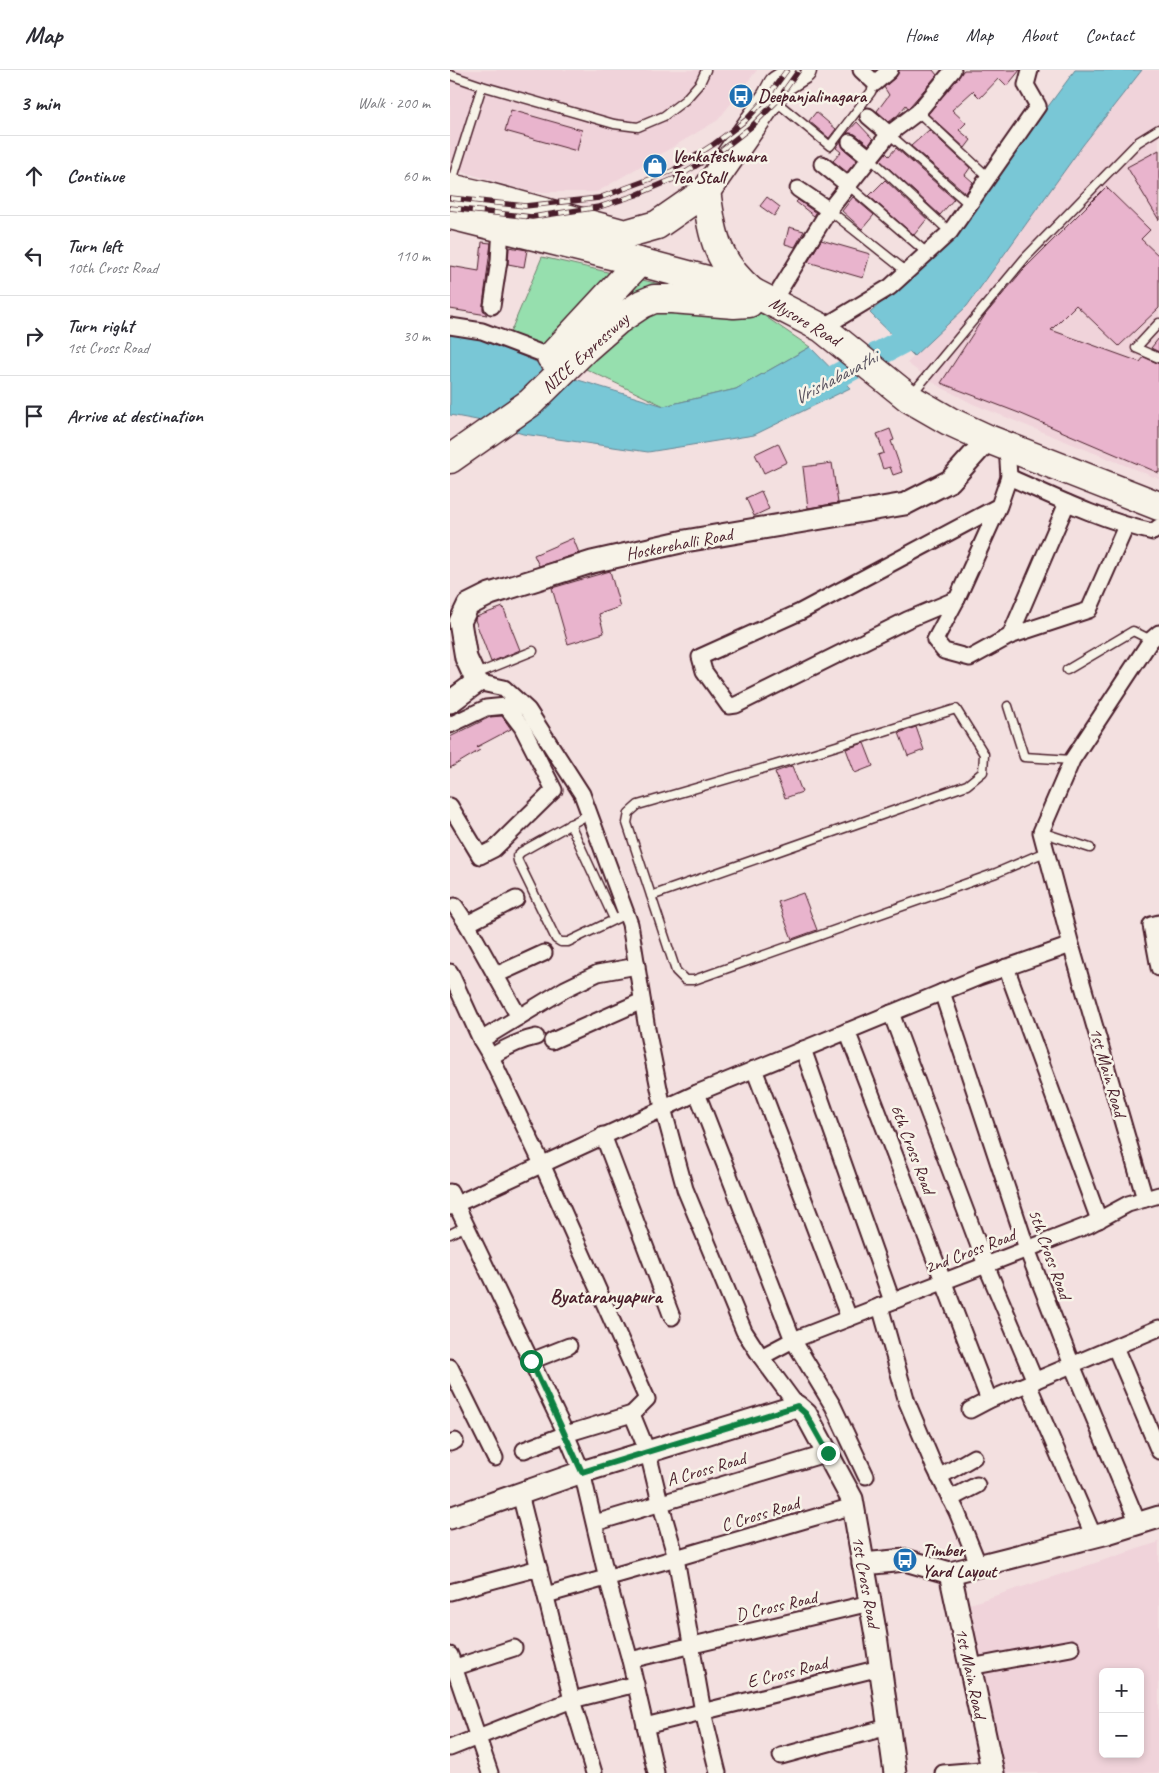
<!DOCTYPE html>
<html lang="en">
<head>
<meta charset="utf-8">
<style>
	:root { --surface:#fff; --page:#f2f2f3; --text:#2b2b33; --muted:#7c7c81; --line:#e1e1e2 }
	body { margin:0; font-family:Caveat,sans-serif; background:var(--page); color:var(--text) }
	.controls { position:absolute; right:15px; bottom:15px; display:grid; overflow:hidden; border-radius:8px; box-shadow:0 2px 8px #0003 }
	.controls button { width:45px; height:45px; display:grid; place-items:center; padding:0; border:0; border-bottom:1px solid var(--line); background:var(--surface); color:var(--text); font:25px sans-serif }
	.stop { position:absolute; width:15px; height:15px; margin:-11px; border:4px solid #0b8043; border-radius:50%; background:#fff }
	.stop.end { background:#0b8043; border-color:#fff; box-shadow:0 1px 5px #0008 }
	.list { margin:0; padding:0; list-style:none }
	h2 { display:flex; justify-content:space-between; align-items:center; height:65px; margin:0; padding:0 20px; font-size:21px }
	h2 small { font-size:16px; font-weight:400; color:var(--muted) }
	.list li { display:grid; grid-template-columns:32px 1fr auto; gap:15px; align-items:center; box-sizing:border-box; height:80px; padding:0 20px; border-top:1px solid var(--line) }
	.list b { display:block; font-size:19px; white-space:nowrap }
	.list p { margin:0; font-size:16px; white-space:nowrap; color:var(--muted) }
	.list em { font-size:16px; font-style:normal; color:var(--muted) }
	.icon { flex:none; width:28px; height:28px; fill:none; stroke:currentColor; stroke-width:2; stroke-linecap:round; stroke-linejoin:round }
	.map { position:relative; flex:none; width:709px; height:1703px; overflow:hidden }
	header { display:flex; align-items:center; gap:30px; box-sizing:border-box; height:70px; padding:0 25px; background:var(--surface); border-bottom:1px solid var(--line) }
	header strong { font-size:24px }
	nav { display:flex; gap:28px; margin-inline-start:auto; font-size:18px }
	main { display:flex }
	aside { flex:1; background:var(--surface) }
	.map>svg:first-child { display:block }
</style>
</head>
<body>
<header>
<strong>Map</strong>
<nav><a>Home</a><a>Map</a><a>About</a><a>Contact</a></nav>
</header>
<main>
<aside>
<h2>3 min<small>Walk · 200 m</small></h2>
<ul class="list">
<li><svg class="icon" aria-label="ahead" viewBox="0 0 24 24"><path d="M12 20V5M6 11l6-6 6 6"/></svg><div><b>Continue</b></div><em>60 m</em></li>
<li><svg class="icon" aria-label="left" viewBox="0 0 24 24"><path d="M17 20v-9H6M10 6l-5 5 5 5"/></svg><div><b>Turn left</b><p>10th Cross Road</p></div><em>110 m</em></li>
<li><svg class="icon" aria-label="right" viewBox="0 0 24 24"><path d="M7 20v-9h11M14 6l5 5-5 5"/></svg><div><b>Turn right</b><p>1st Cross Road</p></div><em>30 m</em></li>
<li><svg class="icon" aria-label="arrive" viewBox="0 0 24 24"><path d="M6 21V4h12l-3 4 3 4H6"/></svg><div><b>Arrive at destination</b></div></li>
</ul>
</aside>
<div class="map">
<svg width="709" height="1703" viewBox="0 0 709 1703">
	<rect width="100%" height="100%" fill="#f3e0e0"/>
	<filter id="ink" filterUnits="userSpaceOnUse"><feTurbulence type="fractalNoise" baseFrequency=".02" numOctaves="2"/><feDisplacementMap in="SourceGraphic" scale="10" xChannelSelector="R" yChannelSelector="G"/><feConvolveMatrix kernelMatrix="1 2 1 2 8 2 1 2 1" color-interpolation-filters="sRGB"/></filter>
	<g filter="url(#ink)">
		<g fill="#f0d3da" fill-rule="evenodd">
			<polygon points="0,0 307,0 268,50 147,122 81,122 0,98"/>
			<polygon points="692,0 709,0 709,409 523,334 487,315 457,293 517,236 633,75"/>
			<path d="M709,1472V1703H555L520,1534ZM653,1602H690V1684H653Z"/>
		</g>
		<polygon fill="#96dfae" stroke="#707f6c" points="92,187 297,234 360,277 286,319 214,336 60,263"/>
		<g fill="#79c7d6" stroke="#668492">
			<polygon points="625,0 692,0 633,75 517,236 464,286 420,243 504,164"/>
			<polygon points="22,264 125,309 214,336 286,319 360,277 400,318 304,365 198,382 73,364 27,350 0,345 0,265"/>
		</g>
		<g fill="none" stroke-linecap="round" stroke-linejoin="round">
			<polyline stroke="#79c7d6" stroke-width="25" points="359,321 453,271 475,249"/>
		</g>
		<g fill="#e9b4cd" stroke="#4a1f2b">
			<polygon points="449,0 483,0 487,5 461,35 458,38 456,35 448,45 439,52 427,41 439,25 434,17 446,7"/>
			<polygon points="514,0 570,0 557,16 549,8 530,28 523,21 502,40 516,53 509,60 521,70 515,78 478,44"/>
			<polygon points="61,40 132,60 127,81 55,61"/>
			<polygon points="366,42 386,59 379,68 359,51"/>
			<polygon points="407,52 423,69 419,75 405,64 397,63"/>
			<polygon points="479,60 520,98 515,105 523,112 516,123 461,76"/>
			<polygon points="391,71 394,79 407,90 397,102 383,91 391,82 386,78"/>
			<polygon points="446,78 504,129 490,145 430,90 436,83 439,86"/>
			<polygon points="709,80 709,150 677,97"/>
			<polygon points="435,110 477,149 464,165 419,126"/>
			<polygon points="656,117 700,160 691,169 709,186 709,238 669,276 626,235 601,260 690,292 694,287 709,294 709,403 569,343 491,313 535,245 573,200"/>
			<polygon points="317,127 330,137 324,146 310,136"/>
			<polygon points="403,127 424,145 412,159 392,141"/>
			<polygon points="348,130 366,143 364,146 346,132"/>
			<polygon points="339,157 354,161 345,177 335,174"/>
			<polygon points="371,170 420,184 413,208 358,192"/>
			<polygon points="32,172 41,173 33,235 33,240 37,245 0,239 0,196 29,201"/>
			<polygon points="59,177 77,180 74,197 58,194"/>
			<polygon points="709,268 709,282 701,278"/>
			<polygon points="440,359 444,370 441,371 452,402 443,405 440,397 433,399 428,385 434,383 427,364"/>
			<polygon points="328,373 337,392 314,403 305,384"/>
			<polygon points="382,393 388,433 358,438 353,397"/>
			<polygon points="311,421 319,439 304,446 296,428"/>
			<polygon points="123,468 129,483 89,496 84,485"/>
			<polygon points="160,501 170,537 149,544 154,563 118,574 102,518"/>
			<polygon points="53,537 70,580 41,592 25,550 26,547"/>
			<polygon points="52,646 61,659 27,677 30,680 0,698 0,667 40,647"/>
			<polygon points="466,657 474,680 458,686 449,663"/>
			<polygon points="414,673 423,696 405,703 396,679"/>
			<polygon points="342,696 352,722 335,728 325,702"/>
			<polygon points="353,823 367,860 342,869 328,832"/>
		</g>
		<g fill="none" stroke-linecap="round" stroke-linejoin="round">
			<defs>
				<g id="lane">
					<polyline points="0,5 32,16 164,54 188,57 214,46 235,30 250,13 256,0"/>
					<polyline points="324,30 380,76 421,22 425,13"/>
					<polyline points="468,42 538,107"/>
					<polyline points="439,64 519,134"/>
					<polyline points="420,88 500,162"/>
					<polyline points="1,114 32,16"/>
					<polyline points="399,116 477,183"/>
					<polyline points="379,140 457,202"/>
					<polyline points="709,253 686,278 709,288"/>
					<polyline points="462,324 575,188 688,72 709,59"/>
					<polyline points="617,600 683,561 701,570"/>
					<polyline points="26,604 83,581"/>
					<polyline points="558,636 574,687 622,690"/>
					<polyline points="139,744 71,782 67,786 68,791 106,869 111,872 118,872 176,844"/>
					<polyline points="120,754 164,849"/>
					<polyline points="591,762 640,778"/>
					<polyline points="201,826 517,715 533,702 534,684 506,639 325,695 188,735 179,743 177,753 226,901 235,910 244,910 546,803 595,782"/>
					<polyline points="0,1164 16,1156"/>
				</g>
				<g id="street">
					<polyline points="411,0 425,13 440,0"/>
					<polyline points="418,46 439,64"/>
					<polyline points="400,72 420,88"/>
					<polyline points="372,94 399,116"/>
					<polyline points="348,119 379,140"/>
					<polyline points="323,231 379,140 439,64 468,42 503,0"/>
					<polyline points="42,236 49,191 51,157"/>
					<polyline points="0,256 32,261 101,287"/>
					<polyline points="372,258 440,217 500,162 588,36 576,15 580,0"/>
					<path d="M559,407C606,428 653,451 703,462L709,457"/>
					<polyline points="549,436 350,542 250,587 254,601 279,636 286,635 457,550 507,529 549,436 559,407 557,376"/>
					<polyline points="507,529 485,570 494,581 520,588 560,566 639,540 676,456"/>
					<polyline points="560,566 617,433"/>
					<polyline points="27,612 54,618 78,640 132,724 180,854 197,959 213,1038 235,1119 294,1261 311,1287"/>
					<polyline points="0,655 36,638 56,636 72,657 104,720 44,779 30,786 0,736"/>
					<polyline points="5,836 17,854 69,947"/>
					<polyline points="709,853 701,855 709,898"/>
					<polyline points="17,854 66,829"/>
					<polyline points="556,897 649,1150"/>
					<polyline points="0,902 31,970 41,987 92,1094 197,1329 182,1344 198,1383 210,1432 226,1488 253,1642 268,1703"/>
					<polyline points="46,905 94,883"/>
					<polyline points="492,922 577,1179 622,1295 688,1453"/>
					<polyline points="441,943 536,1195 585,1311"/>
					<polyline points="397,961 539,1330"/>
					<polyline points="31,970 115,919 148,903 187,896"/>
					<polyline points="102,971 192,931"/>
					<polyline points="353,979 442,1231"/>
					<path d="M41,987C56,977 68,971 86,967"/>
					<polyline points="304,999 399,1248"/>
					<polyline points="247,1023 343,1270 311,1287 347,1336"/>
					<polyline points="153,1065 222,1247"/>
					<polyline points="0,1122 116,1364 132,1402 157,1508 180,1590"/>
					<polyline points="695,1129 621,875 591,762 622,690 701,570 709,563"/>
					<polyline points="0,1137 247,1023 529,907 621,875"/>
					<polyline points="430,1236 457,1332 484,1396 507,1442 529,1496"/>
					<polyline points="665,1277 709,1381"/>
					<polyline points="81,1291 119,1276"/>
					<polyline points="0,1297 45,1388"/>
					<polyline points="578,1314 644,1467"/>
					<polyline points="520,1340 539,1330 709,1258"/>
					<polyline points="0,1373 5,1371"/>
					<polyline points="74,1380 116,1364 182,1344"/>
					<polyline points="416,1406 383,1336 343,1270 639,1155 678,1134 709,1125"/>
					<polyline points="489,1407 524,1387"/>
					<polyline points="70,1424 122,1630 144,1703"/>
					<polyline points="500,1429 527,1415"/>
					<polyline points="145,1453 378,1383"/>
					<polyline points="0,1522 89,1498"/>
					<polyline points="96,1525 226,1488 403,1436"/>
					<polyline points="0,1585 40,1703"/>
					<polyline points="520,1597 621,1578"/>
					<polyline points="0,1599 64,1578"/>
					<polyline points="195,1656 430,1598"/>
					<polyline points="0,1678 122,1630 186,1614"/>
					<polyline points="331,1686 438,1657"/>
					<polyline points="206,1703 180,1590 420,1533"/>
					<polyline points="493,1703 542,1699"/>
				</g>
				<g id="secondary">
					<polyline points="0,632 27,612 16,588 10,552 18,535 40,524 142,492 235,471 455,434 500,411 538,369"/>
					<polyline points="0,1448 132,1402 347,1336 356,1344 402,1429 426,1566 445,1703"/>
					<polyline points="413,1494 455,1490 500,1503 654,1464 709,1447"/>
					<polyline points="500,1503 543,1703"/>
				</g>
				<g id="highway">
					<polyline points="0,118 35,126 175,164 207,155 256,121 321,28 328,15 352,0"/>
					<path d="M256,121C263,166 265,190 302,222"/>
					<polyline points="0,145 201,195 302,222 372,258 459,328 499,351 538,369 709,436"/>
					<polyline points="101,287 189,192"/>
					<polyline points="0,389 80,333 136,278 168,250 192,234 204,229 222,229 284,234 299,233"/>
				</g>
			</defs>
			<use href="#lane" stroke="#4a1f2b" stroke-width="11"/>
			<use href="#street" stroke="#4a1f2b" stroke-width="19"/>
			<use href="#secondary" stroke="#4a1f2b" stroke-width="25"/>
			<use href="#highway" stroke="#4a1f2b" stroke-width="31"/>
			<use href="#lane" stroke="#f7f3e8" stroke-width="8"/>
			<use href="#street" stroke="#f7f3e8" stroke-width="15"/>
			<use href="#secondary" stroke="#f7f3e8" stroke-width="21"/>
			<use href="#highway" stroke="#f7f3e8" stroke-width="28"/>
			<defs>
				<g id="rail">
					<polyline points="0,128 75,136 149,128 184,115 222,101 264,74 296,50 318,26 337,0"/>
					<polyline points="0,138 82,147 149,137 186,125 226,108 269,82 302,56 327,31 349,0"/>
				</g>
			</defs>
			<use href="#rail" stroke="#4a1f2b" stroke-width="5.5"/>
			<use href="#rail" stroke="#f7f3e8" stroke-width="4" stroke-dasharray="11" stroke-linecap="butt"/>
		</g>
	</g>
	<g fill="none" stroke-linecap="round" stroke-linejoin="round" filter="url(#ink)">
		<polyline stroke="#0b8043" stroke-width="6" points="81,1291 132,1402 347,1336 356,1344 378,1383"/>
	</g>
	<defs>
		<symbol id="bus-disc" viewBox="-11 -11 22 22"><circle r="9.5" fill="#1f6fb2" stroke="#f7f3e8"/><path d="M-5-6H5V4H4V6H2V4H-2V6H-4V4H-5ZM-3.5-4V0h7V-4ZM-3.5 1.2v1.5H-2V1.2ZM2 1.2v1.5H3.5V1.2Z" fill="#fff"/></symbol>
		<symbol id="shop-disc" viewBox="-11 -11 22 22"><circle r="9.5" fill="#1f6fb2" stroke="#f7f3e8"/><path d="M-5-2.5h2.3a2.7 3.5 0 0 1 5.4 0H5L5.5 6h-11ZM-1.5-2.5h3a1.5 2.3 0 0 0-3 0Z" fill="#fff"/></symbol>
	</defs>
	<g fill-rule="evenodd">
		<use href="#bus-disc" x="277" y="12" width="28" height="28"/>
		<use href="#shop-disc" x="191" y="82" width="28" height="28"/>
		<use href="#bus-disc" x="441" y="1476" width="28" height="28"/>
	</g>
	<g text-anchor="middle" stroke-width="5" stroke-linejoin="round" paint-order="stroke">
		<g font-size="18" font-weight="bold" fill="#4a1f2b" stroke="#f7f3e8" text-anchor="start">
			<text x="308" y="32">Deepanjalinagara</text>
			<text x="222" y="92">Venkateshwara<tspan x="222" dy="21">Tea Stall</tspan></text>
			<text x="472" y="1486">Timber<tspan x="472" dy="21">Yard Layout</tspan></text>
		</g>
		<g font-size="18" fill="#4a1f2b" stroke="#f7f3e8">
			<text transform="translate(355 251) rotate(31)" y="6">Mysore Road</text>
			<text transform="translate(135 283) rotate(-42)" y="6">NICE Expressway</text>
			<text transform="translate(229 474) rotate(-11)" y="6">Hoskerehalli Road</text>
			<text transform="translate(658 1002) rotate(74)" y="6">1st Main Road</text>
			<text transform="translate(463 1079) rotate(69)" y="6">6th Cross Road</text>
			<text transform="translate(520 1181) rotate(-21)" y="6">2nd Cross Road</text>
			<text transform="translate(600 1184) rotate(70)" y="6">5th Cross Road</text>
			<text transform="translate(256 1399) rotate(-16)" y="6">A Cross Road</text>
			<text transform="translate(310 1444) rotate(-17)" y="6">C Cross Road</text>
			<text transform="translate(416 1512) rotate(80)" y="6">1st Cross Road</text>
			<text transform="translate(326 1536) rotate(-13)" y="6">D Cross Road</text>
			<text transform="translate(337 1602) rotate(-14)" y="6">E Cross Road</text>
			<text transform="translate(521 1603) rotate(78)" y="6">1st Main Road</text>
		</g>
		<g font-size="19" font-style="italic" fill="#58515e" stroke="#f7f3e8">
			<text transform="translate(385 307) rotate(-28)" y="7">Vrishabavathi</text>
		</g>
		<g font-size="20" font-weight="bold" fill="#4a1f2b" stroke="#f7f3e8">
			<text x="156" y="1233">Byataranyapura</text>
		</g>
	</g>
</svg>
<div class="controls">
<button>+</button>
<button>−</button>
</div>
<div class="stop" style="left:81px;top:1291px"></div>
<div class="stop end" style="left:378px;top:1383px"></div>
</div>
</main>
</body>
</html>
